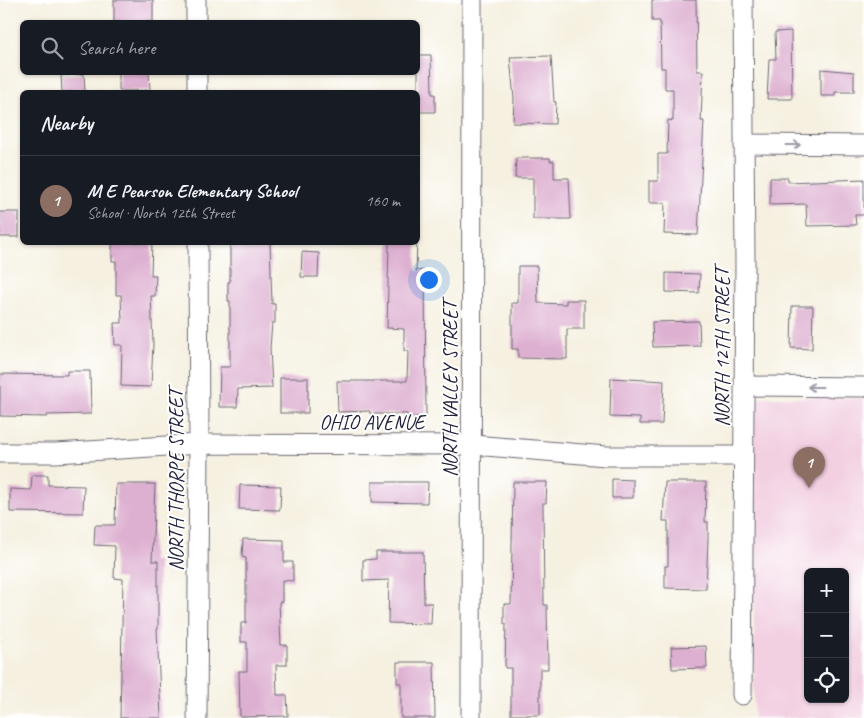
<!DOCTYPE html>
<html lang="en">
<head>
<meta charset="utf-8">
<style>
	:root { --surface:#171b24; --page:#242831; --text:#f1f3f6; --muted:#9ea1a6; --line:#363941; --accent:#0f766e }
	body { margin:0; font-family:Caveat,sans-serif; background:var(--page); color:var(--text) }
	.controls { position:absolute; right:15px; bottom:15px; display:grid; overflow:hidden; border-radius:8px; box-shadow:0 1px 4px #0004 }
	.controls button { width:45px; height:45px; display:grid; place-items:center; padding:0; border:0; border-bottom:1px solid var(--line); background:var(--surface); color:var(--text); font:25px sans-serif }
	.you { position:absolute; left:428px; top:279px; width:18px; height:18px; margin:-12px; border:4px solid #fff; border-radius:50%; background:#1a73e8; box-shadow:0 0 0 8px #1a73e833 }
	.badge { display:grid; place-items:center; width:32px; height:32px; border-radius:50%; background:var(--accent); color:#fff; font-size:16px; font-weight:700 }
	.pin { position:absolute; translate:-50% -41px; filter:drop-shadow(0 1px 2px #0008) }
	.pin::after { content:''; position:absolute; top:26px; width:18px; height:15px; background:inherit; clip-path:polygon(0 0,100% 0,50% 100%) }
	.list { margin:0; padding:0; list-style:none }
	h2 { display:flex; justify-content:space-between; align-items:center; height:65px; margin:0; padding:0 20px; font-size:21px }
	h2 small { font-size:16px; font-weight:400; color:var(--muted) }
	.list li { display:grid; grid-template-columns:32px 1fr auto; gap:15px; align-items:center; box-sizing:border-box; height:90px; padding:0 20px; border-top:1px solid var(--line) }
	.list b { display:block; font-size:19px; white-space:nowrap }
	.list p { margin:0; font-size:16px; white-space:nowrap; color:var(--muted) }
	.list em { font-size:16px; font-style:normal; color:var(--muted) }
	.icon { flex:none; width:28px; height:28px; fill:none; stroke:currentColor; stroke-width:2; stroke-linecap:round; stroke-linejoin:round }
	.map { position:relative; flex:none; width:864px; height:718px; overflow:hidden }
	.search { position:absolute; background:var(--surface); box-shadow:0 1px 4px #0004; left:20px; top:20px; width:400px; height:55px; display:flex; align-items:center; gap:12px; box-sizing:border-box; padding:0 18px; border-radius:8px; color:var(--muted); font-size:19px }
	.panel { position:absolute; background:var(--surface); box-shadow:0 1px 4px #0004; left:20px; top:90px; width:400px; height:155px; border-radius:8px }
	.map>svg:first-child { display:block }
</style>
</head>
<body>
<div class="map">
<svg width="864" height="718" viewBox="0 0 864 718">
	<rect width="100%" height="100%" fill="#fff"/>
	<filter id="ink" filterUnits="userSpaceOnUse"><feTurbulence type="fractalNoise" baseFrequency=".02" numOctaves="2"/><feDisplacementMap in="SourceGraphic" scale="10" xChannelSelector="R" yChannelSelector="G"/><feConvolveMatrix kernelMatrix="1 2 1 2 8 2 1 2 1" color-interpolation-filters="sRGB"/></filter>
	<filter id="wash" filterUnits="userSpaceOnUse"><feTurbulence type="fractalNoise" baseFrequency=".0096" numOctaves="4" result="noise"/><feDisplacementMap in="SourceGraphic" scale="20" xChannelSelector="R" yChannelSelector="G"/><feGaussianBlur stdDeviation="1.12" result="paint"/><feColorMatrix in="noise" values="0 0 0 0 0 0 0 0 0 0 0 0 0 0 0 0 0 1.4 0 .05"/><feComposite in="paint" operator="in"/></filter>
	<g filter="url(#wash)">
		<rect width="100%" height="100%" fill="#f5f0e0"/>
		<path fill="#f2cfe1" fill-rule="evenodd" d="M763,397L864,398V718H754V403ZM808,572H845V699H808Z"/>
		<g id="blocks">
			<g fill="#ddafd0">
				<rect x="114" y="0" width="39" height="22"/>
				<polygon points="652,0 696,0 697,71 703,71 701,121 704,121 698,235 664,234 665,203 649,203 649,181 658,181 658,154 667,154 668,120 673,121 673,89 665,89 665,68 661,68 660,21 652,21"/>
				<polygon points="791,31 792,99 767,99 769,59 776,59 775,32"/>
				<polygon points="418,55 431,55 432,94 435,94 435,112 418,112"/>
				<polygon points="551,56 554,102 556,102 555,124 513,123 514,99 510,57"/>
				<polygon points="821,69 854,72 854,92 835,92 835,96 821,96"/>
				<polygon points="119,72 149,72 150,90 119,91"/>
				<polygon points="84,74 85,92 62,92 61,75"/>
				<polygon points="516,158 550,158 550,161 554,161 554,178 569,178 571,219 533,219 533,178 515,178"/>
				<polygon points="770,178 788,178 788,182 864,179 864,215 855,215 856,225 807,226 806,204 770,205"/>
				<rect x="0" y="212" width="19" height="25"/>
				<polygon points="112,242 152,242 151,275 156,275 155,296 151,296 153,344 151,387 121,386 122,345 115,345 114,323 122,323 121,295 116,295 116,261 112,261"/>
				<polygon points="230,242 270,242 272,304 275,304 275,323 272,323 270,348 272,388 238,389 237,407 219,407 220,367 230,367 230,301 228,301 228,282 230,282"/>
				<polygon points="389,242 417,242 416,271 425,270 426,417 407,417 407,414 370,414 370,411 338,412 337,381 407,381 408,351 404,351 404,329 387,328"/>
				<polygon points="302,252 319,253 318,277 301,277"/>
				<polygon points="518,266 537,266 538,303 566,304 566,300 584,300 584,329 567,329 567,359 518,358 518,349 512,349 512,303 518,303"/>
				<polygon points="666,273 700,274 699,293 666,292"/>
				<polygon points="792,306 813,306 812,349 791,348"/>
				<polygon points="699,321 700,346 653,347 652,322"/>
				<polygon points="67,371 90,371 91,414 47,415 47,417 0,416 0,374 67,375"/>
				<rect x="280" y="378" width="28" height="35"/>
				<polygon points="611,378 664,381 662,424 640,424 640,418 610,417"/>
				<polygon points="32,475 48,475 48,485 84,486 83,513 10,512 10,489 31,490"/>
				<polygon points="612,479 633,480 633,498 612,498"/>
				<polygon points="372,482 428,482 427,503 372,502"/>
				<polygon points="513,482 547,482 546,503 543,503 544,605 547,605 548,669 540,669 540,715 511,715 511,668 505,668 506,624 504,624 504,604 511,604"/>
				<polygon points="665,482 706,482 705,522 708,522 708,539 706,589 665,588 665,566 668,566 668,521 663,521"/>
				<polygon points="116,484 155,484 152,561 158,561 158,629 157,629 161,718 120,718 123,579 114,578 115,546 94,545 95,525 115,525"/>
				<polygon points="240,485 281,486 280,510 239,509"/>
				<polygon points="243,539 284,540 284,562 293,562 293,581 282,580 282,602 279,602 281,645 287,645 287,665 276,665 277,695 287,695 288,716 240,717 239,671 247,671 247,642 241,642 241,623 246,623 246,558 242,557"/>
				<polygon points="376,552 423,552 424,603 432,603 431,624 388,623 389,580 363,581 363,560 376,559"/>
				<polygon points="706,646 707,668 672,669 671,647"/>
				<polygon points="397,662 434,662 435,718 401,718 401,683 397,683"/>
			</g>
		</g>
	</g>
	<g filter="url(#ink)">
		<use href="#blocks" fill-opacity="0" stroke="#6c6a75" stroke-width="1"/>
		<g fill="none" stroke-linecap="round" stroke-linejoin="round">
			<defs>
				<g id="minor">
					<polyline points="196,0 196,22"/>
					<polyline points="197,72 197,92"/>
					<polyline points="744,144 864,145"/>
					<polyline points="745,386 864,387"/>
					<polyline points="0,453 56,453 199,444 473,445 606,456 743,456"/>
					<polyline points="742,695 745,262 743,0"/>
					<polyline points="197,718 199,444 198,242"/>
					<polyline points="471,718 472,0"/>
				</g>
			</defs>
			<use href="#minor" stroke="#6c6a75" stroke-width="21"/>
			<use href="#minor" stroke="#fff" stroke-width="19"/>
		</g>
		<defs><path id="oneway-shaft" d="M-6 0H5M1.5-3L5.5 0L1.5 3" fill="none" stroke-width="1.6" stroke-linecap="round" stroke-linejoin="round" transform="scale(1.25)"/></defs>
		<g stroke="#9c9ca7">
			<use href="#oneway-shaft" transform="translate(793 145)"/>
			<use href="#oneway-shaft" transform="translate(815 387) rotate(-180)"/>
		</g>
	</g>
	<g text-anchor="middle" stroke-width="4" stroke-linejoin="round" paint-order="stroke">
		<g font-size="20" fill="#22223b" stroke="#fff">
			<text transform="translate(722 347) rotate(-90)" y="7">NORTH 12TH STREET</text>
			<text transform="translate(450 389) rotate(-90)" y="7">NORTH VALLEY STREET</text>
			<text x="372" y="429">OHIO AVENUE</text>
			<text transform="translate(176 480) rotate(-90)" y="7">NORTH THORPE STREET</text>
		</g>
	</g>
</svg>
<div class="controls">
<button>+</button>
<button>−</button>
<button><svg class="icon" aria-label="locate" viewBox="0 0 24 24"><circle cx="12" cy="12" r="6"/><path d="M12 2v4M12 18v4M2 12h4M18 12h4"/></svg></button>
</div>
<div class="you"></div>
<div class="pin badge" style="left:809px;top:488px;background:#8d6e63">1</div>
<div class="search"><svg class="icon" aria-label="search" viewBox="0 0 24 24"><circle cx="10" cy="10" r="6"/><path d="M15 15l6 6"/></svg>Search here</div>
<section class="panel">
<h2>Nearby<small></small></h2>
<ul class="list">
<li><span class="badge" style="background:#8d6e63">1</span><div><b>M E Pearson Elementary School</b><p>School · North 12th Street</p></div><em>160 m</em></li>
</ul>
</section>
</div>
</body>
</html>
